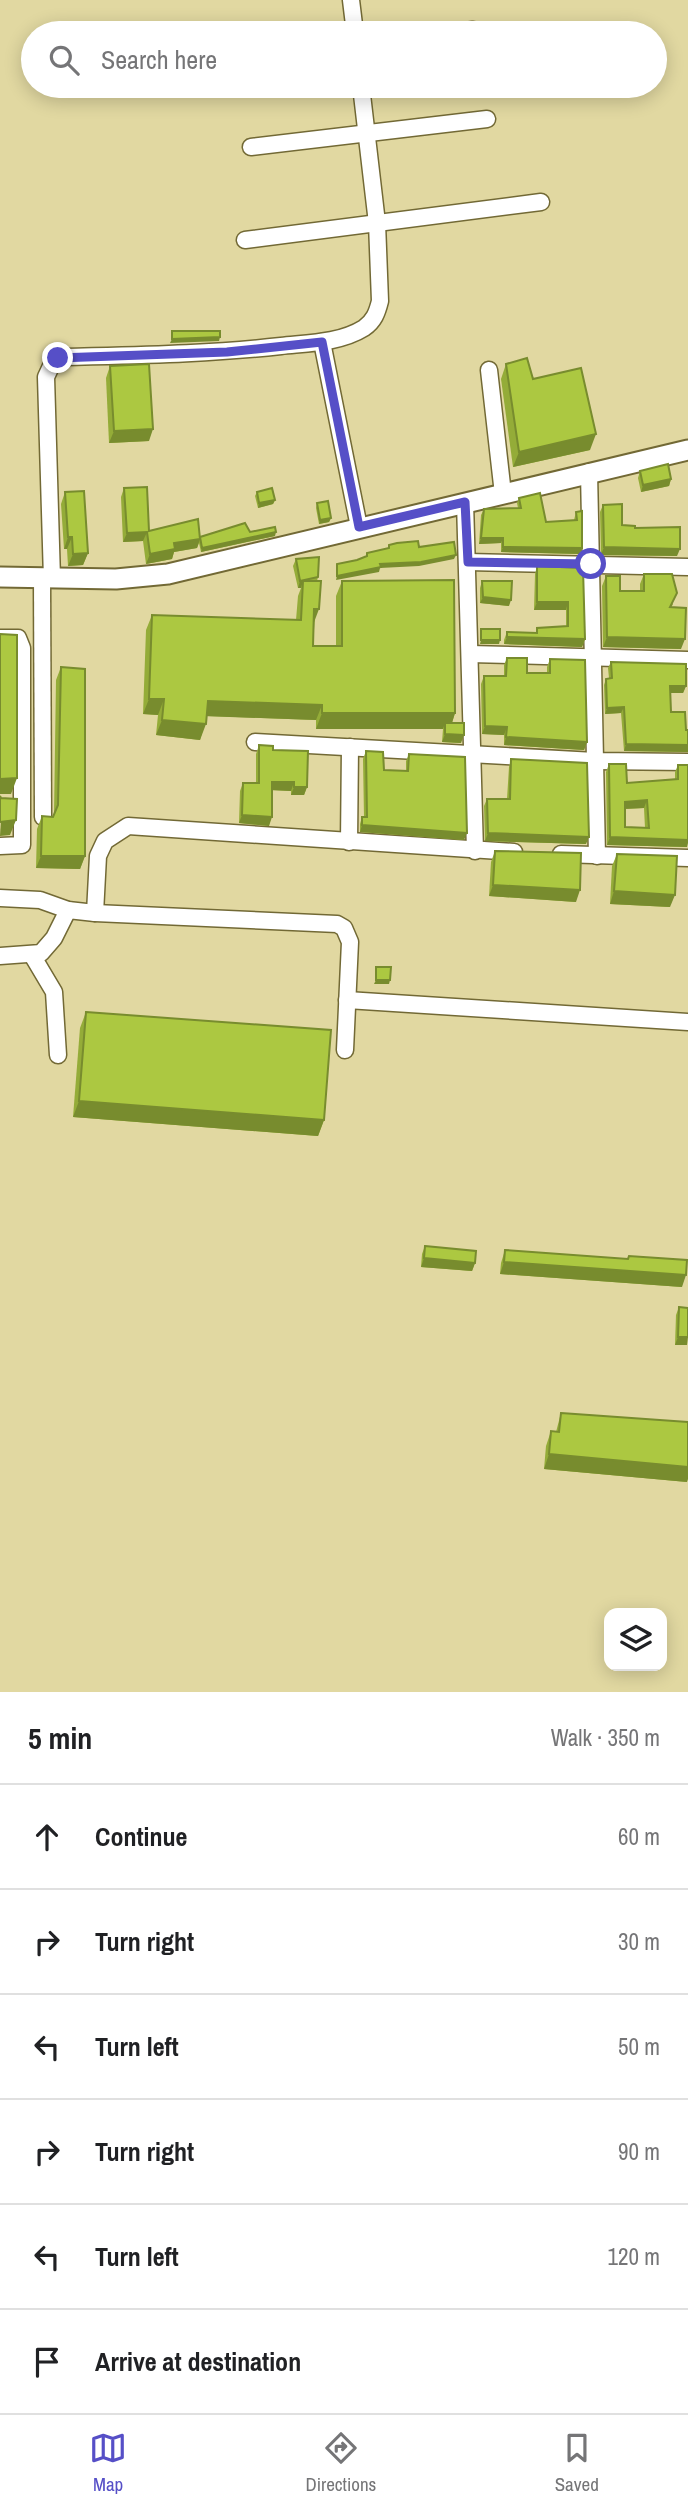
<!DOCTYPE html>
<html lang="en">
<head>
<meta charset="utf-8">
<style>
	:root { --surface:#fff; --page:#f6f6f6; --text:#202124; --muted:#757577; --line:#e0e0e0; --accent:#564fc7 }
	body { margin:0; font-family:"Archivo Narrow",sans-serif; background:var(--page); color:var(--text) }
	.controls { position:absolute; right:21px; bottom:21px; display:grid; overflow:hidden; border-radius:14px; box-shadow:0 4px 18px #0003 }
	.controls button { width:63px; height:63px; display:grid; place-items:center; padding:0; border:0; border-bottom:2px solid var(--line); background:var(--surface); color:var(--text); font:35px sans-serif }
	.stop { position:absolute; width:21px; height:21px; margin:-16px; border:5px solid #564fc7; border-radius:50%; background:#fff }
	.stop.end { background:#564fc7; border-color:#fff; box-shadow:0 2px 7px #0008 }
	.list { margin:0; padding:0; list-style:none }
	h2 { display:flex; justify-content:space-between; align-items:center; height:91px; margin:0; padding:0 28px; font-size:30px }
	h2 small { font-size:23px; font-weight:400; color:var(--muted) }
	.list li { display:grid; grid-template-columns:46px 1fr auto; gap:21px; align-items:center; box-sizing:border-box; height:105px; padding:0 28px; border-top:2px solid var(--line) }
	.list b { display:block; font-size:26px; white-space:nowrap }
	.list em { font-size:23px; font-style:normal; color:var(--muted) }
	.icon { flex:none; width:38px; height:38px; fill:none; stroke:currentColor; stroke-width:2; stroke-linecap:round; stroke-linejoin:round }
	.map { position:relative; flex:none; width:688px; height:1692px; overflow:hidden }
	.search { position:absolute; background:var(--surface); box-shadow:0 4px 18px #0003; left:21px; right:21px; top:21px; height:77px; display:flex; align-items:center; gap:18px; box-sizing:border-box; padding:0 24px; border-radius:38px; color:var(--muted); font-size:26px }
	.sheet { height:721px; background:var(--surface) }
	nav { display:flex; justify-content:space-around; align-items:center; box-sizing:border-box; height:98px; border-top:2px solid var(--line); background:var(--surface); font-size:19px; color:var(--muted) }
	nav a { display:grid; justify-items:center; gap:4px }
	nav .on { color:var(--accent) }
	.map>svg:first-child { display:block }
</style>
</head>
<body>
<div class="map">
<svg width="688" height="1692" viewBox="0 0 688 1692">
	<rect width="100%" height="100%" fill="#e1d8a1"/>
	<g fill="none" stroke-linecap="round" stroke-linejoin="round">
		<defs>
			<g id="minor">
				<polyline points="351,0 355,33"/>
				<polyline points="450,33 473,30"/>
				<polyline points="251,147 487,119"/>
				<polyline points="245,240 541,202"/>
				<polyline points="322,342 359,527"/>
				<polyline points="489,370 503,494"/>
				<polyline points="589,472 597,856"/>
				<polyline points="465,502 475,851"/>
				<polyline points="468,562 688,567"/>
				<polyline points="42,579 43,817"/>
				<path d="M52,579L46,377L53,362L66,357C138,355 209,354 281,346C308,343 340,343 364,328C374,321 377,313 380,301L377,223L361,86"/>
				<polyline points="0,638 18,638 22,648 22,845 0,846"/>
				<polyline points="470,654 688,660"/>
				<polyline points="255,742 595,761 688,762"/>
				<polyline points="349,842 350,747"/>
				<polyline points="561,854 688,858"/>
				<polyline points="0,898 40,900 68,910 95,913 337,924 344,928 350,942 345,1050"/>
				<polyline points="95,913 98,856 105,841 128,826 514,852"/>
				<polyline points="32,955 54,992 58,1055"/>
				<polyline points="0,956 41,953 54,938 68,910"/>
				<polyline points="347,1000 688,1022"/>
			</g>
			<polyline id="major" points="0,577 116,579 168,574 688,450"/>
		</defs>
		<use href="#minor" stroke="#726935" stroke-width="19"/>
		<use href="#major" stroke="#726935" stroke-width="23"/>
		<use href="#minor" stroke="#fff" stroke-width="16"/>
		<use href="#major" stroke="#fff" stroke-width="19"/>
	</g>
	<g fill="#94ac38" fill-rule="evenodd">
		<polygon points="506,364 533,379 590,450 513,467 501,379"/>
		<polygon points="110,366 149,441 109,443 106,378"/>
		<polygon points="640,471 671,479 669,486 641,492 638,478"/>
		<polygon points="124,488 149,531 200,537 250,532 275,536 201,552 199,543 197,548 174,552 172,559 146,564 143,541 123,542 121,497"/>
		<polygon points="65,492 88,553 83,565 68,566 67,549 64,549 61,504"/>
		<polygon points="257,492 275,500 273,504 258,508 255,496"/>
		<polygon points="519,498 546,522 574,520 576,512 582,548 580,554 501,552 501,543 479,544 481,515 484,509 518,508 517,503"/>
		<polygon points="317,503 331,518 329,522 319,524 316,508"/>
		<polygon points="603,505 622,525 635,528 677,556 601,555 600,512"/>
		<polygon points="296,559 318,577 317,581 313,646 336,646 336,596 342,581 455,713 452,723 461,743 442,742 443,729 316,729 316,720 207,716 200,740 156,735 158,715 143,714 146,630 152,615 296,620 298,596 301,588 298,588 293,566"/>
		<polygon points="537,566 583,568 585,639 582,647 504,644 504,640 507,632 536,633 537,628 566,626 566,610 534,610 535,574"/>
		<polygon points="644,574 673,604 671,608 681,649 603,647 602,586 606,576 620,591 640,591 640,584"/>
		<polygon points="482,581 509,606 480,603 480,588"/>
		<polygon points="507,658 527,673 547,673 547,667 550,659 587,742 584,750 504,745 504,735 482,734 481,684 484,676 504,676 504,665"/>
		<polygon points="611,662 686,686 683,693 671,693 671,712 686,730 688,730 688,752 624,751 621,713 605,714 604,685 606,679 609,678 608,668"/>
		<polygon points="61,667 85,856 80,869 36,868 37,829 42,816 53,817 54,815 56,680"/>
		<polygon points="259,745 273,750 307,787 304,795 291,795 291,791 272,790 269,826 239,823 240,791 243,783 256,783 256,754"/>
		<polygon points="366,751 384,770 406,771 406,761 409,754 464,840 360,832 360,824 362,817 364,817 363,759"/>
		<polygon points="511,759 586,844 485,841 484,806 487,799 507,799 509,767"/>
		<path d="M609,764L627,783L675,779V772L678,765L687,847L607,845L606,772ZM644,808L645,828L625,827V809Z"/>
		<polygon points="495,851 576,902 489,896 491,862"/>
		<polygon points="617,854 670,907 610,904 612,866"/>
		<polygon points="86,1012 324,1120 318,1136 73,1117 80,1028"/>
		<polygon points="425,1246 475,1263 472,1271 421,1267 422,1254"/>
		<polygon points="505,1250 627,1259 629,1256 682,1287 500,1274 501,1263"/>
		<polygon points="679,1307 687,1345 675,1345 676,1315"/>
		<polygon points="561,1413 687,1482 544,1469 546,1446 551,1431 556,1432"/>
	</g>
	<g fill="#788c2e">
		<polygon points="220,337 219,341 170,343 172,339"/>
		<polygon points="153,429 149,441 109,443 114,431"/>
		<polygon points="596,434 590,450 513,467 519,452"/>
		<polygon points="671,479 669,486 641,492 643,485"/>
		<polygon points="275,500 273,504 258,508 259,503"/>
		<polygon points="331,518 329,522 319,524 320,520"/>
		<polygon points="147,532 143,541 123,542 127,533"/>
		<polygon points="276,532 275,536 201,552 202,548"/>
		<polygon points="68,537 72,537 67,549 64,549"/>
		<polygon points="481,538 503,538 501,543 479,544"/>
		<polygon points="200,539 197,548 174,552 172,559 146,564 150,554 174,543"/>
		<polygon points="503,547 582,548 580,554 501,552"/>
		<polygon points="604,547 680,549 677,556 601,555"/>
		<polygon points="88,553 83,565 68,566 73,554"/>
		<polygon points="456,555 454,559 419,566 380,568 379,572 336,580 337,576 380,564"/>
		<polygon points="300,581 303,581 301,588 298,588"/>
		<polygon points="483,597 511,600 509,606 480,603"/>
		<polygon points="537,602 568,602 566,610 534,610"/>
		<polygon points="314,609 319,609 313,625"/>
		<polygon points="507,637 585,639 582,647 504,644"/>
		<polygon points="607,637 685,639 681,649 603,647"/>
		<polygon points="481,640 500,640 499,644 480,644"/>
		<polygon points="670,686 686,686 683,693 668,693"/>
		<polygon points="149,699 164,699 158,715 143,714"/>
		<polygon points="208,701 322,705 316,720 203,716"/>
		<polygon points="624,707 621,713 605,714 607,708"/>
		<polygon points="322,713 455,713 450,729 445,723 443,729 316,729"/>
		<polygon points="162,720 206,724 200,740 156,735"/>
		<polygon points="485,726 507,727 504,735 482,734"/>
		<polygon points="445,734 464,735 461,743 442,742"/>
		<polygon points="506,737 587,742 584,750 504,745"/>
		<polygon points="626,744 688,745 688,752 624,751"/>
		<polygon points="17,778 11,794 0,794 0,781 1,779"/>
		<polygon points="272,782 294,782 291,791 269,790"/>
		<polygon points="294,787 307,787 304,795 291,795"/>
		<polygon points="647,800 644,808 622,809 625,802"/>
		<polygon points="242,815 272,817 269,826 239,823"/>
		<polygon points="16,820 10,835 0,836 1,821"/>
		<polygon points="362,825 467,833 464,840 360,832"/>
		<polygon points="488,833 589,837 586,844 485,841"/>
		<polygon points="610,837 688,840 688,843 687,847 607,845"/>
		<polygon points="41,856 85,856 80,869 36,868"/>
		<polygon points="493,885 580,890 576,902 489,896"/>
		<polygon points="614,891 675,895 670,907 610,904"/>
		<polygon points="376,980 390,980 389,984 374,984"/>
		<polygon points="79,1101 324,1120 318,1136 73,1117"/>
		<polygon points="424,1258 475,1263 472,1271 421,1267"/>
		<polygon points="504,1262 686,1275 682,1287 500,1274"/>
		<polygon points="678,1337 688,1337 687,1345 675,1345"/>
		<polygon points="549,1454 688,1467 688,1479 687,1482 544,1469"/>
	</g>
	<g fill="#acc841" stroke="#788c2e" stroke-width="2" fill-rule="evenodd">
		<polygon points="172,331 220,331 220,337 172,339"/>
		<polygon points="527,358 533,379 581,368 596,434 519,452 506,364"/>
		<polygon points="149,364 153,429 114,431 110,366"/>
		<polygon points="668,464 671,479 643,485 640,471"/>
		<polygon points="147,487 149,531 198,519 200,539 174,543 175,549 150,554 147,532 127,533 124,488"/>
		<polygon points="272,488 275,500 259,503 257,492"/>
		<polygon points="84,491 88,553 73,554 72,537 68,537 65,492"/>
		<polygon points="540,493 546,522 577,520 576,512 582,511 582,548 503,547 503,538 481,538 484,509 521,508 519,498"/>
		<polygon points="328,501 331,518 320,520 317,503"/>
		<polygon points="622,504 622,525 635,526 635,528 680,527 680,549 604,547 603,505"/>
		<polygon points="245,523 250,532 275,527 276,532 202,548 200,537"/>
		<polygon points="418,541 419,547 454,542 456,555 421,562 380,564 381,567 337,576 337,564 357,560 367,556 367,553 389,548 389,545 397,543"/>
		<polygon points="319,557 318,577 300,581 296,559"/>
		<polygon points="537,566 583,568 585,639 507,637 507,632 537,633 537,628 568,626 568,602 537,602"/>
		<polygon points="644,574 672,574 677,593 670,607 686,608 685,639 607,637 606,576 620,576 620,591 644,591"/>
		<polygon points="454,580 455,713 322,713 322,705 208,701 206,724 162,720 164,699 149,699 152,615 301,620 303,581 321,581 319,609 314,609 313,646 342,646 342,581"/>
		<polygon points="482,581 512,581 511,600 483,597"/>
		<rect x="481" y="629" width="19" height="11"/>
		<polygon points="0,634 17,635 17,778 1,779 0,781"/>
		<polygon points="507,658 527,658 527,673 550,673 550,659 585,660 587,742 506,737 507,727 485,726 484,676 506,676"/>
		<polygon points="611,662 686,664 686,686 670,686 671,712 685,712 686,730 688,730 688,745 626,744 624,707 607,708 606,679 612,678"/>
		<polygon points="61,667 85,669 85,856 41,856 42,816 53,817 58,805"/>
		<polygon points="445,723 464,723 464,735 445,734"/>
		<polygon points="259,745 273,746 273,750 308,751 307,787 294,787 294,782 272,782 272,817 242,815 243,783 259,783"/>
		<polygon points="366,751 383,752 384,770 408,771 409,754 465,757 467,833 362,825 362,817 367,817"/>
		<polygon points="511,759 587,763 589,837 488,833 487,799 510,799"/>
		<path d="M609,764H626L627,783L678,779V765H688V840L610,837ZM647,800L649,828L625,827V802Z"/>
		<polygon points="0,796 1,798 17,799 16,820 0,822"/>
		<polygon points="495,851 581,853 580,890 493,885"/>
		<polygon points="617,854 677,856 675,895 614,891"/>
		<polygon points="376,967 391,967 390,980 376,980"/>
		<polygon points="86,1012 331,1030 324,1120 79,1101"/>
		<polygon points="425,1246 476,1251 475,1263 424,1258"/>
		<polygon points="505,1250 628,1259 629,1256 687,1260 686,1275 504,1262"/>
		<polygon points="679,1307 688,1308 688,1337 678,1337"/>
		<polygon points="561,1413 688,1422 688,1467 549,1454 551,1431 559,1432"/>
		<polygon points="619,1612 642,1613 619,1613"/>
	</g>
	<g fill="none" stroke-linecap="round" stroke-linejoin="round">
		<polyline stroke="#564fc7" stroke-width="9" points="58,358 227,352 322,342 359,527 465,502 468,562 591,564"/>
	</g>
</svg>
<div class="controls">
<button><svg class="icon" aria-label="layers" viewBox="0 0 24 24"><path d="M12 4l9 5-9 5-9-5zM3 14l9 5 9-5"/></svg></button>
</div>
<div class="stop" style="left:591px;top:564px"></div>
<div class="stop end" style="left:58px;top:358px"></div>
<div class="search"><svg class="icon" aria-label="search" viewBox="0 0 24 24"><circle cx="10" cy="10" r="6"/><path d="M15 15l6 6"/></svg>Search here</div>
</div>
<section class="sheet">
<h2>5 min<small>Walk · 350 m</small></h2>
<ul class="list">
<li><svg class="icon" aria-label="ahead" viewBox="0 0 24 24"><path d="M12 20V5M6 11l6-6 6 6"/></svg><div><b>Continue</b></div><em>60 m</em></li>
<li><svg class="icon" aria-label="right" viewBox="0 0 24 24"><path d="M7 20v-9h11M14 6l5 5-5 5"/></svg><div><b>Turn right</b></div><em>30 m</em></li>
<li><svg class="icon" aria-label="left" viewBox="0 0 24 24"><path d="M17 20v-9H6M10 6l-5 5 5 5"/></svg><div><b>Turn left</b></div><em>50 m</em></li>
<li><svg class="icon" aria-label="right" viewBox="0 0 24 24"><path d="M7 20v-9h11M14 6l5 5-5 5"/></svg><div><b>Turn right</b></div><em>90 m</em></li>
<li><svg class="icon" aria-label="left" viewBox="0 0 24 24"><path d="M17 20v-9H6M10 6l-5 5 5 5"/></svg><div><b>Turn left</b></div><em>120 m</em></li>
<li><svg class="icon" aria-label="arrive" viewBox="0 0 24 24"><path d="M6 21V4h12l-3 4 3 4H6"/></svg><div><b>Arrive at destination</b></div></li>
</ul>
</section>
<nav>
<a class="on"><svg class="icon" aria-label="map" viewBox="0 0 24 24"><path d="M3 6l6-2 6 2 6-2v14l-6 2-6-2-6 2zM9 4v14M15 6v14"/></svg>Map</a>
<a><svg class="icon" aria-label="directions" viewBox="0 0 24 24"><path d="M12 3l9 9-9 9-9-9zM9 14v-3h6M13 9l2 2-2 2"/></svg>Directions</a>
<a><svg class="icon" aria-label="saved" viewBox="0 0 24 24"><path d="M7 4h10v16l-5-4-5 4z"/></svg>Saved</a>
</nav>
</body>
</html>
